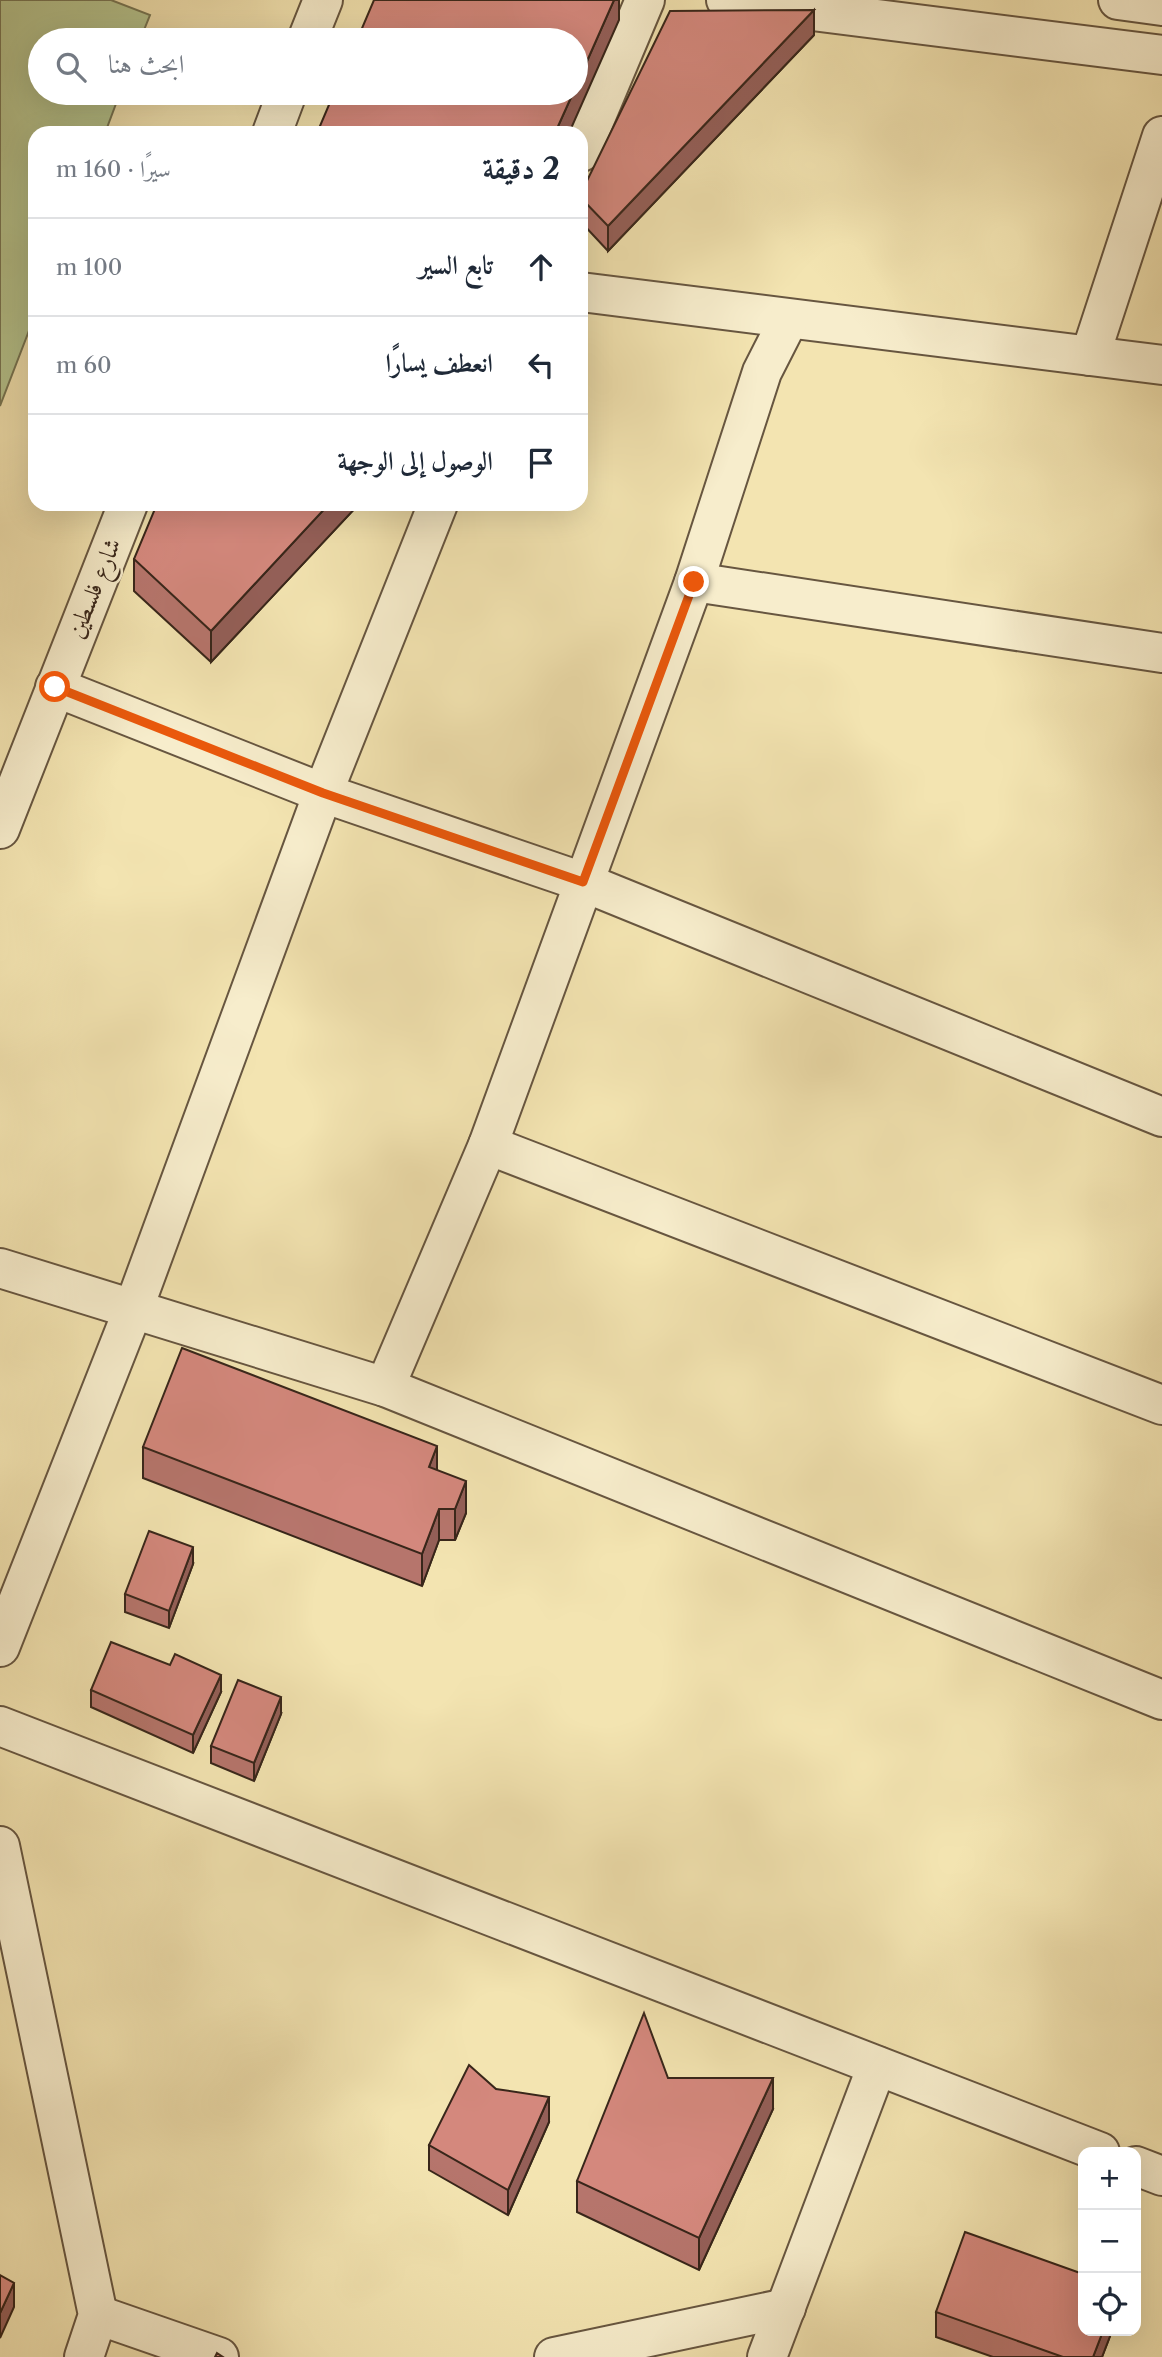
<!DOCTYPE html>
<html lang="ar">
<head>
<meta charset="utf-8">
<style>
	:root { --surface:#fff; --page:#f2f2f3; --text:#1f2937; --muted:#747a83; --line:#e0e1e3 }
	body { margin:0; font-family:"Libre Caslon Text",Amiri,serif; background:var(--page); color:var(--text); direction:rtl }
	.controls { position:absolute; right:21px; bottom:21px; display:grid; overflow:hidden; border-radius:14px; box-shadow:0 7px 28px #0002 }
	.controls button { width:63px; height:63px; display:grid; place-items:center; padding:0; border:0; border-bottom:2px solid var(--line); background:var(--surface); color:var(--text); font:35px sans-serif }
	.stop { position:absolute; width:21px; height:21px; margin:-16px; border:5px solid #ea580c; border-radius:50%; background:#fff }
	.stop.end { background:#ea580c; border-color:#fff; box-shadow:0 2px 7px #0008 }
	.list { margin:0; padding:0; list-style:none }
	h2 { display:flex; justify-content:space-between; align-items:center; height:91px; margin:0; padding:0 28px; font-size:30px }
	h2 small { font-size:23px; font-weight:400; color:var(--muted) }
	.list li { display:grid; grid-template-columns:46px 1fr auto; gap:21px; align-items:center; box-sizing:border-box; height:98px; padding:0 28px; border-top:2px solid var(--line) }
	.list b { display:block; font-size:26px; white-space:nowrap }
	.list em { font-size:23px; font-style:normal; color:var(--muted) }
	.icon { flex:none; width:38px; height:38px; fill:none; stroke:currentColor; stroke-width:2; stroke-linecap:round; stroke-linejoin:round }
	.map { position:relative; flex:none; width:1162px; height:2357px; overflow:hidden; direction:ltr }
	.search { position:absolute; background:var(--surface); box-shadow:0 7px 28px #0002; left:28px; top:28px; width:560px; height:77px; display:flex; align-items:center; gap:18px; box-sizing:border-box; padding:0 24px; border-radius:38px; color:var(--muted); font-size:26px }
	.panel { position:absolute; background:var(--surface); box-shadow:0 7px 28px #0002; left:28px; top:126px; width:560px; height:385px; border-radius:21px; direction:rtl }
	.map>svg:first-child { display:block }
</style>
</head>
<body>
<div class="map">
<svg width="1162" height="2357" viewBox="0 0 1162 2357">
	<rect width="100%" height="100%" fill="#f3e4b1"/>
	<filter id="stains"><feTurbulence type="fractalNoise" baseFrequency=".00286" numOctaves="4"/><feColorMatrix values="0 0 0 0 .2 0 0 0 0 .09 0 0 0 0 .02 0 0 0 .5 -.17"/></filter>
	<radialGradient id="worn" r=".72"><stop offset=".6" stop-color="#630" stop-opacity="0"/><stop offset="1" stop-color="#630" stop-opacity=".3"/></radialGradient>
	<polygon fill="#b6c58f" stroke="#777654" stroke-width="2" points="0,0 111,0 150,15 140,40 40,40 40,93 120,93 105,133 35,133 35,315 0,406"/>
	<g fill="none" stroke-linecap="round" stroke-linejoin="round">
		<defs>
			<g id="minor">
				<polyline points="581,152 645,0"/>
				<polyline points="581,292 1162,365"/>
				<polyline points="1090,356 1162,136"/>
				<polyline points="694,582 1162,653"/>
				<polyline points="55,687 323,793 583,882 1162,1117"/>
				<polyline points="488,1145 1162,1405"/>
				<polyline points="0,1268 385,1387 1162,1700"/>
				<polyline points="385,1387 488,1145 694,582 762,372 789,319"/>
				<polyline points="0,1647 133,1310 323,793 438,504"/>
				<polyline points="0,1726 1100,2152"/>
				<polyline points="0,1846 98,2315 84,2357"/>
				<polyline points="1136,2166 1162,2176"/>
				<polyline points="98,2315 219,2357"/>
				<polyline points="554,2357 786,2308"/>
				<polyline points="767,2357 877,2066"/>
			</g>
			<g id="tertiary">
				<polyline points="726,0 1162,55"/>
				<polyline points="1118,0 1162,6"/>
				<polyline points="307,40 323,0"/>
				<polyline points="272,133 287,93"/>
				<polyline points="0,829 128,504"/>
			</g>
		</defs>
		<use href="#minor" stroke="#675640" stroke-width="42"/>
		<use href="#tertiary" stroke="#675640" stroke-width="42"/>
		<use href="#minor" stroke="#f7edcc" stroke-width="38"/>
		<use href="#tertiary" stroke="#f7edcc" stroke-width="38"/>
	</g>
	<g fill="#b6756c" stroke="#38261a" stroke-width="2">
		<polygon points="814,35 608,251 581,222 581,193"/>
		<polygon points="359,504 211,662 134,591 134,559"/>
		<polygon points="143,1447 437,1470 466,1513 455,1540 439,1540 422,1586 143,1478"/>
		<polygon points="193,1564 169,1628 125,1612 125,1594"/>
		<polygon points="91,1690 221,1692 193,1753 91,1707"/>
		<polygon points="281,1714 254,1781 211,1763 211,1746"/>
		<polygon points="668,2078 773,2109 699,2270 577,2212 577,2181"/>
		<polygon points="496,2089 549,2122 508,2215 429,2170 429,2145"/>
		<polygon points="936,2312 1083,2331 1112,2331 1102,2357 993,2357 936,2337"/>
	</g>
	<g fill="#945f58" stroke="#38261a" stroke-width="2">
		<polygon points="614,0 619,0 619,20 569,133 555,133 573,93 576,93 576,86"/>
		<polygon points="814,10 814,35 608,251 608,226"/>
		<polygon points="329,504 359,504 211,662 211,631"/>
		<polygon points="437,1446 437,1477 429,1467"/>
		<polygon points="466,1481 466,1513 455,1540 455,1509"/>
		<polygon points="439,1509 439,1540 422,1586 422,1554"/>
		<polygon points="193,1547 193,1564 169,1628 169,1611"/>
		<polygon points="221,1675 221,1692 193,1753 193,1735"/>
		<polygon points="281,1697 281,1714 254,1781 254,1763"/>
		<polygon points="773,2078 773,2109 699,2270 699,2238"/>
		<polygon points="549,2097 549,2122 508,2215 508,2190"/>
		<polygon points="14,2283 14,2307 0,2338 0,2313"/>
		<polygon points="1103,2331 1112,2331 1102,2357 1093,2357"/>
	</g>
	<g fill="#d4887d" stroke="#38261a" stroke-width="2">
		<polygon points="374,0 614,0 576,86 576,40 357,40"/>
		<polygon points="814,10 608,226 581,198 581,193 670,11"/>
		<polygon points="334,93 573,93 555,133 317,133"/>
		<polygon points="157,504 329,504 211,631 134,559"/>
		<polygon points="182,1348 437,1446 429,1467 466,1481 455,1509 439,1509 422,1554 143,1447"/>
		<polygon points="149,1531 193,1547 169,1611 125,1594"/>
		<polygon points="111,1642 170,1665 175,1654 221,1675 193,1735 91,1690"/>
		<polygon points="238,1680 281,1697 254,1763 211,1746"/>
		<polygon points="644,2013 668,2078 773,2078 699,2238 577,2181"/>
		<polygon points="469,2065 496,2089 549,2097 508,2190 429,2145"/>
		<polygon points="965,2232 1083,2274 1083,2331 1103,2331 1093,2357 1063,2357 936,2312"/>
		<polygon points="0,2275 14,2283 0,2313"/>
		<polygon points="217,2353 223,2357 215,2357"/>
	</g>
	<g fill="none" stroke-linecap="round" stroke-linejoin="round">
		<polyline stroke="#ea580c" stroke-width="9" points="55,687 323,793 583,882 694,582"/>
	</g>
	<g text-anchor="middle" stroke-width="5" stroke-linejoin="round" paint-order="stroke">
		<g font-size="24" fill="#38261a" stroke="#f7edcc">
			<text transform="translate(94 588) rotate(-68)" y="8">شارع فلسطين</text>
		</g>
	</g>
	<rect width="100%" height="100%" filter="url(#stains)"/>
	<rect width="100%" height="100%" fill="url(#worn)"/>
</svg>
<div class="controls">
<button>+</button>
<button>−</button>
<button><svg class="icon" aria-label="locate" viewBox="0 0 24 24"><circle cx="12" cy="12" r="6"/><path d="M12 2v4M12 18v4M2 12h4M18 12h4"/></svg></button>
</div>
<div class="stop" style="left:55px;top:687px"></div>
<div class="stop end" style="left:694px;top:582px"></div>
<div class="search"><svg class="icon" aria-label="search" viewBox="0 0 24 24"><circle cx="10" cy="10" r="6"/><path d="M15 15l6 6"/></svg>ابحث هنا</div>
<section class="panel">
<h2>2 دقيقة<small>سيرًا · 160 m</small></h2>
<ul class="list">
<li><svg class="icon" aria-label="ahead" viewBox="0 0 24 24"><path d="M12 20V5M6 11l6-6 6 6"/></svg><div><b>تابع السير</b></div><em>100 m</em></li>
<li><svg class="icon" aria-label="left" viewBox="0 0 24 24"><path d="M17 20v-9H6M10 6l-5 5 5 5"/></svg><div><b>انعطف يسارًا</b></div><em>60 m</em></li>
<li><svg class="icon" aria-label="arrive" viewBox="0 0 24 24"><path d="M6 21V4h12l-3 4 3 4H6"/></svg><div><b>الوصول إلى الوجهة</b></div></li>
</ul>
</section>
</div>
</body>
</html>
